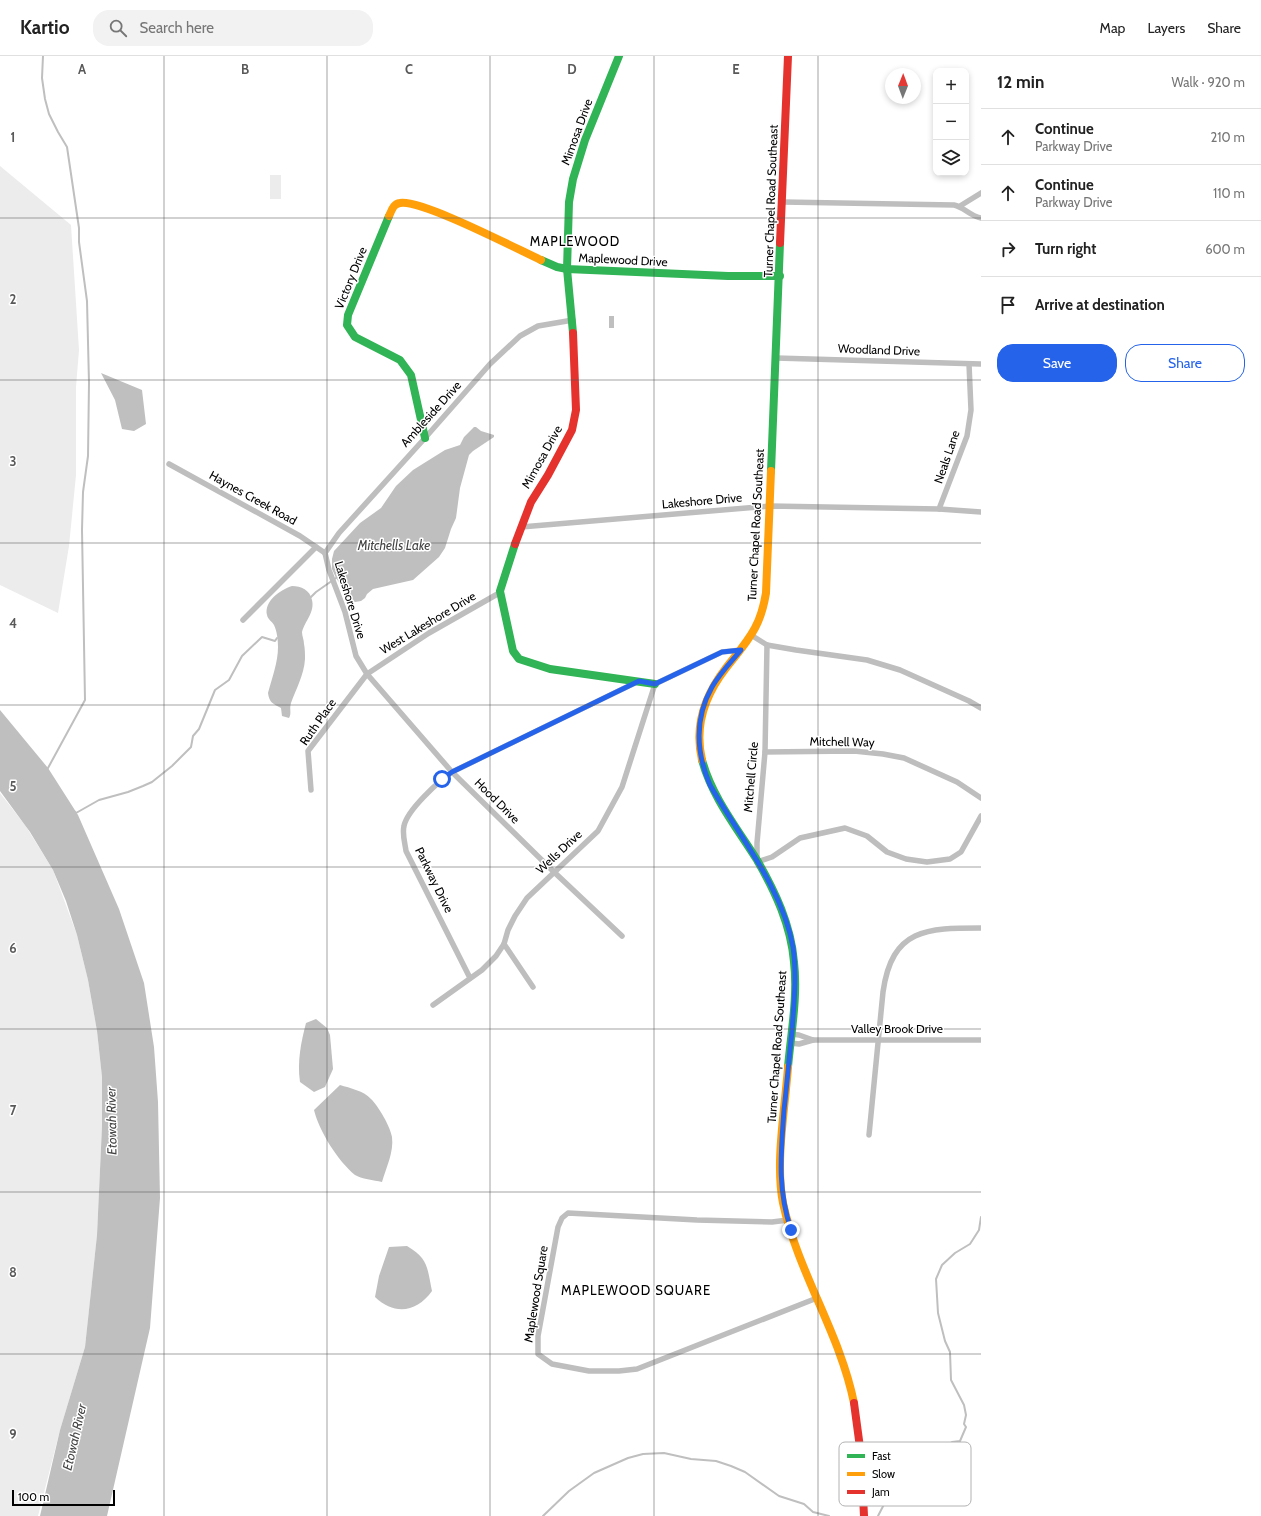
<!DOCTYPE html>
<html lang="en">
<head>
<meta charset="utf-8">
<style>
	:root { --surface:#fff; --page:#f2f2f2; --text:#222; --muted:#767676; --line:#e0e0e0; --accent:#2563eb }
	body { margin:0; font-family:Cabin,sans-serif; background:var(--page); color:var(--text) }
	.controls { position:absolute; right:12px; top:12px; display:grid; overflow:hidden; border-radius:8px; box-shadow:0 2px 6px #0003 }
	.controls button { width:36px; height:36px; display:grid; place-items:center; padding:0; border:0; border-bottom:1px solid var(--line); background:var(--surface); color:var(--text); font:20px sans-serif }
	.compass { position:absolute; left:885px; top:12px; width:36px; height:36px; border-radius:50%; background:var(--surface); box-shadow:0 2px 6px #0003; rotate:1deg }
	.scale { position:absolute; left:12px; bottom:10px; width:103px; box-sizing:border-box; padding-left:4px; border:2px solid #000; border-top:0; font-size:11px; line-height:14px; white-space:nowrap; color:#000; -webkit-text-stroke:3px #fff; paint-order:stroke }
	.stop { position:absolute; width:12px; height:12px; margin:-9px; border:3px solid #2563eb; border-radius:50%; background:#fff }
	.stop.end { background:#2563eb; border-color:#fff; box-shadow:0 1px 4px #0008 }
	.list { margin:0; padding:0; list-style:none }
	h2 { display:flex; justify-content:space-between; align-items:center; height:52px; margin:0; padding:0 16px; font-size:17px }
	h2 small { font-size:13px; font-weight:400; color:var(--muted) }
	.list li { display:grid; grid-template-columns:26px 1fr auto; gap:12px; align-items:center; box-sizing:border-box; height:56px; padding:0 16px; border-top:1px solid var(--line) }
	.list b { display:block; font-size:15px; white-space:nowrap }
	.list p { margin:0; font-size:13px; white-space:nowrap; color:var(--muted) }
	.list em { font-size:13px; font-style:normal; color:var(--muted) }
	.actions { display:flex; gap:8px; padding:12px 16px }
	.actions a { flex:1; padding:9px 0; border:1px solid var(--accent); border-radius:16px; text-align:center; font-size:14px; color:var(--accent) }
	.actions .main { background:var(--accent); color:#fff }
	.icon { flex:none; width:22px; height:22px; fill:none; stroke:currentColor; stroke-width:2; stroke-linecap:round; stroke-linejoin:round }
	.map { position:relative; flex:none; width:981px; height:1460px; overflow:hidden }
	header { display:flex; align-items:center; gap:24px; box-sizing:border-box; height:56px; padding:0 20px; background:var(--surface); border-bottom:1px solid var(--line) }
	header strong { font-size:19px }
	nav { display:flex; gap:22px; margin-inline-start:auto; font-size:14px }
	.search { width:280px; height:36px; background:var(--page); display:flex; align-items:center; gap:10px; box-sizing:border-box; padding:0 14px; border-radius:16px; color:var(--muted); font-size:15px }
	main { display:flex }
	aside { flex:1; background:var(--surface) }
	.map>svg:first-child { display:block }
</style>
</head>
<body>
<header>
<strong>Kartio</strong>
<div class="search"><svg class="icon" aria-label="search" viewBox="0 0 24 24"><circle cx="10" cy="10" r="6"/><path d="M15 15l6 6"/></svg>Search here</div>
<nav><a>Map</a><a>Layers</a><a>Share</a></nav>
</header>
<main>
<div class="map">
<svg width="981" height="1460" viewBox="0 0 981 1460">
	<rect width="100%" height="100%" fill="#fff"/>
	<g fill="#ececec">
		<polygon points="0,110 71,169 79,294 76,331 76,419 69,490 58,557 0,529"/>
		<rect x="270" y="119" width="11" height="24"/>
		<polygon points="0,737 25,769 53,814 77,879 88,924 97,975 102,1021 102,1070 97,1179 85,1291 60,1374 38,1460 0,1460"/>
	</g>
	<g fill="#bfbfbf">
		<rect x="609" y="260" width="5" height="12"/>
		<polygon points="101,317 142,334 146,368 134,375 122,373 115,344"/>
		<polygon points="474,371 476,371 481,375 494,379 494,381 473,395 469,399 460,432 456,462 451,473 445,492 439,501 413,524 373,533 367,538 365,542 361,545 355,546 351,543 336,522 332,513 332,503 334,495 360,467 381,452 396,430 413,414 445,394 460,389 464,381"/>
		<path d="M292,530C301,530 310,534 312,544C315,556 305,565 302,576C302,580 304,584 304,588C305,593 305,598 305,603C304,619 296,633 291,647C289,653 292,657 289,662L282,660L281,652C273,648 269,646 268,637C272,622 278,606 278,591C278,584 277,575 274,569C272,565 268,564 267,559C264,545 280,534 292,530Z"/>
		<polygon points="0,654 48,712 78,759 119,853 144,927 154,991 158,1046 160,1142 150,1272 107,1460 40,1460 60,1374 85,1291 97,1179 102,1070 102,1021 97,975 88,924 77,879 66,845 53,814 30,776 0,735"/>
		<path d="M316,963L327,972L330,979L333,1013L325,1031L314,1036L300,1026C297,1006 301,986 306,967Z"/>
		<path d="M340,1029C350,1032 364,1035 371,1043C379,1051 390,1070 392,1081C394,1096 386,1112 382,1126C374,1124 361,1123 355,1119C338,1105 319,1075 314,1054Z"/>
		<path d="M407,1190C429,1203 427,1212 432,1235C417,1256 395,1260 375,1241L379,1220L389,1191Z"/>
	</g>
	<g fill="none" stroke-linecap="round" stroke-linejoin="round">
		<g stroke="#bfbfbf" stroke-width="2">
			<polyline points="43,0 42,22 45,43 49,58 58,76 67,91 79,172 79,186 87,245 89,327 88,400 83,436 82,474 85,644 48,712"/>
			<polyline points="311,541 316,536 336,522"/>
			<polyline points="74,755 76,757 99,744 128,736 143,730 152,726 172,710 191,691 193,680 199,673 215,634 229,624 242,600 262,581 275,585 277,582"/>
			<polyline points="543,1460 569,1435 594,1417 628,1402 643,1398 664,1397 691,1403 716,1405 731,1410 745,1416 779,1440 804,1448 813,1456 829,1460"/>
			<polyline points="878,1460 893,1431 899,1413 915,1401 941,1394 952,1386 960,1385 966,1371 964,1368 966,1359 964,1349 951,1324 950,1296 945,1285 938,1257 936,1223 942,1209 955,1197 970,1188 979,1174 981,1161"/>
		</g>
		<g stroke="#bebebe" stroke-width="5.5">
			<path d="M783,146L954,149C964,151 970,160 981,162"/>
			<polyline points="960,150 981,137"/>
			<polyline points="776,302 981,308"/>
			<polyline points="169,408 300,480 325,497"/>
			<polyline points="939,453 967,380 971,354 969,308"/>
			<polyline points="521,471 770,450 939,453 981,456"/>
			<polyline points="325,497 329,514 345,556 356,600 367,618 452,716 554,816 622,880"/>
			<polyline points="325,497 339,477 425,382 490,308 520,280 538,270 573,264"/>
			<polyline points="243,564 316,491"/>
			<polyline points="751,579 767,589 796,594 867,604 900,614 969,645 981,652"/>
			<polyline points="767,589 765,696 757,787 757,806 772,801 800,782 845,772 867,780 887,796 906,803 927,806 950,803 961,796 981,760"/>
			<polyline points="765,696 854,695 883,698 904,702 957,726 981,742"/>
			<polyline points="311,734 308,695 367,618 429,577 501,536"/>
			<polyline points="504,888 533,931"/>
			<path d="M470,922L406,795C405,787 402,778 404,770C407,754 439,725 452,716L639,625"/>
			<polyline points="433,949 482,914 496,900 504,888 508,874 515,860 527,842 598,775 622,731 655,628 722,596 741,594"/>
			<polyline points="791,978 799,979 813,984"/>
			<polyline points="791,987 799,988 813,984 981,984"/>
			<path d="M869,1079L883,936C892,872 927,872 981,872"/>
			<polyline points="788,1164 772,1166 697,1164 568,1157 562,1162 558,1171 538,1280 538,1298 552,1308 589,1315 619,1315 637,1313 817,1242"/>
		</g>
		<g stroke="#30b455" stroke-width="8">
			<polyline points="389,160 348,259 347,269 355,281 400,304 411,319 425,382"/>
			<polyline points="541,204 557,211 567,213 728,220 780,220"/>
			<polyline points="573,277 567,213 569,146 573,123 585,84 619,0"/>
			<polyline points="771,415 780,187"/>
			<polyline points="515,488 500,535 513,595 519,603 550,613 655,628"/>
			<path d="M702,704C712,741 737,772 757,804C775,835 791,869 794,906C798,940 791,977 788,1011"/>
		</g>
		<g stroke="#ff9f0a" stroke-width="8">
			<path d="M389,160C392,154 393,148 400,147C421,143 517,193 541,204"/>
			<path d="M702,704C694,670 705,639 726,612C736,599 747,587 755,572C761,561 764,549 766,537L771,415"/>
			<path d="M788,1011C785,1053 775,1107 783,1147C798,1217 840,1277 854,1347"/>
		</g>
		<g stroke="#e5322d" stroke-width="8">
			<polyline points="780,187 788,0"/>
			<polyline points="515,488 531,446 548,419 572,374 576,354 573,277"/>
			<polyline points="854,1347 861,1399 864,1460"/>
		</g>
	</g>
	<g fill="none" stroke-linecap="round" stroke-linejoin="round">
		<path stroke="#2563eb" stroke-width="5" d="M442,723L452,716L639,625L655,628L722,596L741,594C731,606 720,617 712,631C694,663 696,696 710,729C739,780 783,833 793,891C797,918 794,947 792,975C789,1002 787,1028 784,1054C781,1098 777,1131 791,1174"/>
	</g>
	<path fill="none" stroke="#595959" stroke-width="1" stroke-opacity="0.55" d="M164,0V1460M327,0V1460M490,0V1460M654,0V1460M818,0V1460M0,162H981M0,324H981M0,487H981M0,649H981M0,811H981M0,973H981M0,1136H981M0,1298H981"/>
	<g text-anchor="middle" stroke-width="3" stroke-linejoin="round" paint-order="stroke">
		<g font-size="12" fill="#000" stroke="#fff">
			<text transform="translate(577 76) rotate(-70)" y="4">Mimosa Drive</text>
			<text transform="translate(771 145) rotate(-88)" y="4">Turner Chapel Road Southeast</text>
			<text transform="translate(623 204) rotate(3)" y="4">Maplewood Drive</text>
			<text transform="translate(351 222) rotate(-68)" y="4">Victory Drive</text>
			<text transform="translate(879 294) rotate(2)" y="4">Woodland Drive</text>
			<text transform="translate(431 358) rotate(-48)" y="4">Ambleside Drive</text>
			<text transform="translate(542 401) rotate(-61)" y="4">Mimosa Drive</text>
			<text transform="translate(947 401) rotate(-71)" y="4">Neals Lane</text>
			<text transform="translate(253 442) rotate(29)" y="4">Haynes Creek Road</text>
			<text transform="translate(702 445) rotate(-5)" y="4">Lakeshore Drive</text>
			<text transform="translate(756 469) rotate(-87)" y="4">Turner Chapel Road Southeast</text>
			<text transform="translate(350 544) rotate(73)" y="4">Lakeshore Drive</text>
			<text transform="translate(428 567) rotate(-31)" y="4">West Lakeshore Drive</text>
			<text transform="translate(318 666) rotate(-55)" y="4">Ruth Place</text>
			<text transform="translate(842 686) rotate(1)" y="4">Mitchell Way</text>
			<text transform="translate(751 721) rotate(-85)" y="4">Mitchell Circle</text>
			<text transform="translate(497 745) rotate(45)" y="4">Hood Drive</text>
			<text transform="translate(559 796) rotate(-43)" y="4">Wells Drive</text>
			<text transform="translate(434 824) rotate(64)" y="4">Parkway Drive</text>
			<text x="897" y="977">Valley Brook Drive</text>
			<text transform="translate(777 991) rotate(-86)" y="4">Turner Chapel Road Southeast</text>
			<text transform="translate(536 1238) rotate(-81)" y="4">Maplewood Square</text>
		</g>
		<g font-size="13" letter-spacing="1" fill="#000" stroke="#fff">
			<text x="575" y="190">MAPLEWOOD</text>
			<text x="636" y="1239">MAPLEWOOD SQUARE</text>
		</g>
		<g font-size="13" font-style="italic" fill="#444" stroke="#fff">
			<text x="394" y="494">Mitchells Lake</text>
			<text transform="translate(111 1065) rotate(-91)" y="5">Etowah River</text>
			<text transform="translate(74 1381) rotate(-77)" y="5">Etowah River</text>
		</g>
	</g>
	<rect x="839" y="1386" width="132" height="64" rx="6" fill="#fff" stroke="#b2b2b2" stroke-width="1"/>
	<rect x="847" y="1398" width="18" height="4" fill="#30b455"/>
	<rect x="847" y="1416" width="18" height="4" fill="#ff9f0a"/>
	<rect x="847" y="1434" width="18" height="4" fill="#e5322d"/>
	<g font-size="11" fill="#000">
		<text x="872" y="1404">Fast</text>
		<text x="872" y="1422">Slow</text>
		<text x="872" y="1440">Jam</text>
	</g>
	<g font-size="13" text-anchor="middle" font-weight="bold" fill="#595959" stroke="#fff" stroke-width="3" stroke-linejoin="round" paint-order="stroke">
		<text x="82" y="18">A</text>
		<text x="245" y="18">B</text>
		<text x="409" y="18">C</text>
		<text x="572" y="18">D</text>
		<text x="736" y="18">E</text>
		<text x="13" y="86">1</text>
		<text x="13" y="248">2</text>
		<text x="13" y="410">3</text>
		<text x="13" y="572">4</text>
		<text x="13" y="735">5</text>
		<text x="13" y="897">6</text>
		<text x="13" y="1059">7</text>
		<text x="13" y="1221">8</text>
		<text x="13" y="1383">9</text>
	</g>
</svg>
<div class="controls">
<button>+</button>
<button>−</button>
<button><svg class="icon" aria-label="layers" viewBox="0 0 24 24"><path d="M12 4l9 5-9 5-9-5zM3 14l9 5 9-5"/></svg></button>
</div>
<svg class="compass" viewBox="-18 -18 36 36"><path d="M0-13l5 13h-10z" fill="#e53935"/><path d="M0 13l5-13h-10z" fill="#767676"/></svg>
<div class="scale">100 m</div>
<div class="stop" style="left:442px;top:723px"></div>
<div class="stop end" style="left:791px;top:1174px"></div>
</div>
<aside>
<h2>12 min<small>Walk · 920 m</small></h2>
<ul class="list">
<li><svg class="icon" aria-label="ahead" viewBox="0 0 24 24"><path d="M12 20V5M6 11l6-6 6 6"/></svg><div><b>Continue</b><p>Parkway Drive</p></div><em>210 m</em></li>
<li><svg class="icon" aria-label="ahead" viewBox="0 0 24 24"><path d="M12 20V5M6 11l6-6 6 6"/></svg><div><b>Continue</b><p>Parkway Drive</p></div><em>110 m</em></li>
<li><svg class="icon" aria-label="right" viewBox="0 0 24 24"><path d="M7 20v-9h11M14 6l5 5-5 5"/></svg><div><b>Turn right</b></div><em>600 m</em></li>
<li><svg class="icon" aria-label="arrive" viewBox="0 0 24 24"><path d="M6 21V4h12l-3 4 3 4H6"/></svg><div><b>Arrive at destination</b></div></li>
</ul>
<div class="actions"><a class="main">Save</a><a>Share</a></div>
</aside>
</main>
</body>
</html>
